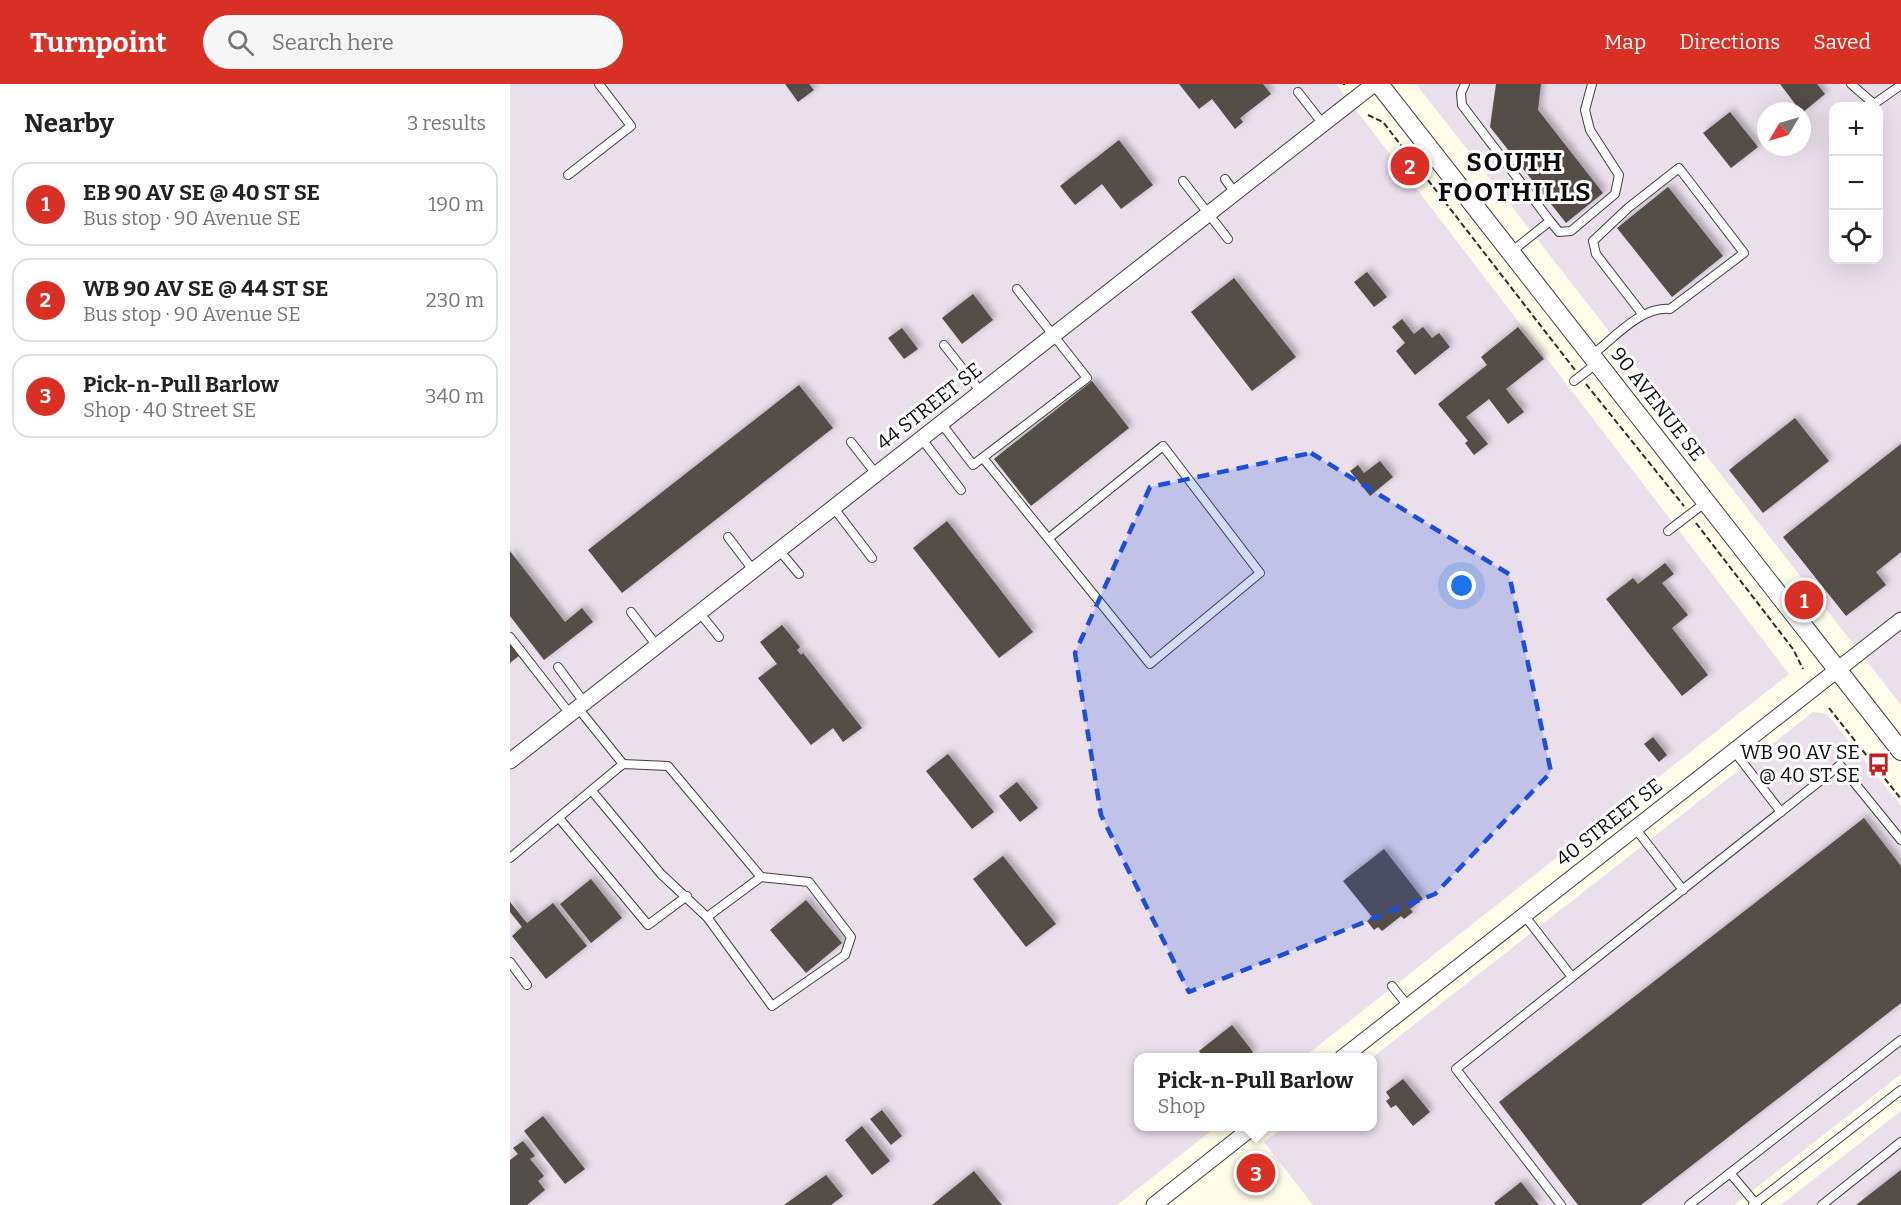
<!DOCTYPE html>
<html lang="en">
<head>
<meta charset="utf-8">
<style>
	:root { --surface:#fff; --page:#f6f6f6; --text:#222; --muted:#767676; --line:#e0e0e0; --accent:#d93025 }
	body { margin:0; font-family:Bitter,serif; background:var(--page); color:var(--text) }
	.controls { position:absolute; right:18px; top:18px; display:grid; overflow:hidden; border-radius:12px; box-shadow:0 6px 24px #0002 }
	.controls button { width:54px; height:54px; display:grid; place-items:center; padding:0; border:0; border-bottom:2px solid var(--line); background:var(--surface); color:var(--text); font:30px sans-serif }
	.compass { position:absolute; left:1247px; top:18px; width:54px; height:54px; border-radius:50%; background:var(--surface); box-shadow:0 6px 24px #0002; rotate:232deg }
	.you { position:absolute; left:952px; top:502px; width:21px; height:21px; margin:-15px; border:4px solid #fff; border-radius:50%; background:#1a73e8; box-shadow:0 0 0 9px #1a73e833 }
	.badge { display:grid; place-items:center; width:39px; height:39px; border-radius:50%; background:var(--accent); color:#fff; font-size:20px; font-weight:700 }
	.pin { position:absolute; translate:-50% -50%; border:3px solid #fff; box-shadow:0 2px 6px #0006 }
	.popup { position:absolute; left:624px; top:969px; width:243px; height:78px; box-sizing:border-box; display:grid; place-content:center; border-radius:12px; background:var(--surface); filter:drop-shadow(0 2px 4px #0005); font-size:20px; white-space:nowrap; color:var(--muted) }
	.popup b { font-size:22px; color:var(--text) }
	.popup::after { content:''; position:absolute; left:50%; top:100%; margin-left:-12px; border:12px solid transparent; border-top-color:var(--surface) }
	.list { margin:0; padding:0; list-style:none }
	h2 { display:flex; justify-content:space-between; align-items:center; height:78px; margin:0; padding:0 24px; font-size:26px }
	h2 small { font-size:20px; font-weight:400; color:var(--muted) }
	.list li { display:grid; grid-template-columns:39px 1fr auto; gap:18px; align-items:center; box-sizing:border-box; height:84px; margin:0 12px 12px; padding:0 12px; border:2px solid var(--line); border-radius:18px }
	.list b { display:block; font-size:22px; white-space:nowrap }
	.list p { margin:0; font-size:20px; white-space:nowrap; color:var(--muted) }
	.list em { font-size:20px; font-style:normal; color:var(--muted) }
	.icon { flex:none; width:33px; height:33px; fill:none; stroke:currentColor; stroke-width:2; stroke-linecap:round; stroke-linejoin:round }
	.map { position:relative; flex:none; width:1391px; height:1121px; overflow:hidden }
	header { display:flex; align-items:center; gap:36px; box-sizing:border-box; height:84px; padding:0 30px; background:var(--accent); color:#fff }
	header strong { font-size:28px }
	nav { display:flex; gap:33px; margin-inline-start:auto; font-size:21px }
	.search { width:420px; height:54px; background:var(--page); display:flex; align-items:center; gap:15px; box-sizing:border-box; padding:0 21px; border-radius:33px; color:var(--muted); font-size:22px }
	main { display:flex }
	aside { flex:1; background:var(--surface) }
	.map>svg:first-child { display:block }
</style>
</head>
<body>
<header>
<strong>Turnpoint</strong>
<div class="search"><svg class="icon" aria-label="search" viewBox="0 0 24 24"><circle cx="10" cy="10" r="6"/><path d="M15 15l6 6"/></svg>Search here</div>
<nav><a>Map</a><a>Directions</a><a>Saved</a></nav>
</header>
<main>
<aside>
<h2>Nearby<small>3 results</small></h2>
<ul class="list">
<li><span class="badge">1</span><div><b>EB 90 AV SE @ 40 ST SE</b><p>Bus stop · 90 Avenue SE</p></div><em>190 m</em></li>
<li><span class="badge">2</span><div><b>WB 90 AV SE @ 44 ST SE</b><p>Bus stop · 90 Avenue SE</p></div><em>230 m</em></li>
<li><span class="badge">3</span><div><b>Pick-n-Pull Barlow</b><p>Shop · 40 Street SE</p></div><em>340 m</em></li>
</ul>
</aside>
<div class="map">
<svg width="1391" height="1121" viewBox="0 0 1391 1121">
	<defs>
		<filter id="shadow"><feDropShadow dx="4" dy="-4" stdDeviation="3" flood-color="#0004"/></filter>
	</defs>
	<rect width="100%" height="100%" fill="#fffcea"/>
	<g fill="#eadfeb" fill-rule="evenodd">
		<polygon points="0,0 826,0 1279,590 794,973 629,974 629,1042 706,1043 607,1121 0,1121"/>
		<path d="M906,0H1391V621ZM1324,22H1368V176H1324ZM1256,27H1292V63H1256Z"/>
		<polygon points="1303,628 1317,630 1391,722 1391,990 1224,1121 803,1121 754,1058 774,1043 863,1042 863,973"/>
		<polygon points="1391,1027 1391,1121 1271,1121"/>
	</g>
	<g fill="#544d47" filter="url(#shadow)">
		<polygon points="275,0 299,0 304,6 288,18"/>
		<polygon points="669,0 753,0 761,10 730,34 733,38 725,45 702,15 689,25"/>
		<polygon points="986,0 1031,0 1028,26 1093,109 1056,139 980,43"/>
		<polygon points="1270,0 1307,0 1315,10 1292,29"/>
		<polygon points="1220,28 1248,63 1221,84 1193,49"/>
		<polygon points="609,56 643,101 611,125 592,100 565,121 550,102"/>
		<polygon points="1158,103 1213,172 1162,213 1107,144"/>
		<polygon points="857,188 877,213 864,223 844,198"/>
		<polygon points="724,194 786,273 742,307 681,228"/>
		<polygon points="463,210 483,236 452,260 432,234"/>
		<polygon points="892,235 904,250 913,243 922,254 929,249 940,263 905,291 886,267 895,259 882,243"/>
		<polygon points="1008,243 1034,275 996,305 1014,328 998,340 979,315 956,333 978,360 964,371 955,359 958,357 928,320 977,281 971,273"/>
		<polygon points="392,244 408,265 394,275 378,254"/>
		<polygon points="582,297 619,344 521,422 484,375"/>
		<polygon points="289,301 323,344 112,509 78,466"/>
		<polygon points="1285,334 1319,377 1253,429 1219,386"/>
		<polygon points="1391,360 1391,468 1366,488 1376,501 1336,532 1273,453"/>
		<polygon points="870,377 883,393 860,412 840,387 848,381 854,389"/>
		<polygon points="437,437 523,548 489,574 403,464"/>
		<polygon points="0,467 55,538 72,524 83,538 34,576 0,532"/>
		<polygon points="1155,479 1164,490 1152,499 1178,531 1162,544 1198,591 1172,612 1096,515 1123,494 1128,500"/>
		<polygon points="272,541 290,563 287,566 291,571 293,569 352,644 333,658 323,644 301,661 248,594 267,580 250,558"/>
		<polygon points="0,558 10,571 0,579"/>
		<polygon points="1143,653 1157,671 1149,678 1134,660"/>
		<polygon points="438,670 484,728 462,745 416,687"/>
		<polygon points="507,698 528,724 510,738 489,712"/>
		<polygon points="1354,734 1391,782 1391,919 1131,1121 1068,1121 989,1018"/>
		<polygon points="874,765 913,815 900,825 903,828 894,835 891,832 872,847 868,843 864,846 857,837 862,833 833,797"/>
		<polygon points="493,772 546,840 516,863 463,795"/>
		<polygon points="81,795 112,834 81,859 50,820"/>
		<polygon points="296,816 332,859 296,889 260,846"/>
		<polygon points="0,818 17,839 43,819 77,862 36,895 2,852 12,843 0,828"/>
		<polygon points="722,941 743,968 736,974 694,974 689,967"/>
		<polygon points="893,995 920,1028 903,1042 886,1021 881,1024 876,1017 880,1014 876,1008"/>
		<polygon points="372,1026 392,1052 381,1061 360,1035"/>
		<polygon points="33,1032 75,1085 55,1100 14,1047"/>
		<polygon points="352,1042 380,1077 362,1091 335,1056"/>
		<polygon points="13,1057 25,1072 20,1075 34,1092 28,1097 35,1106 17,1121 0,1121 0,1076 8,1070 3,1064"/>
		<polygon points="1391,1086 1391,1121 1346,1121"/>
		<polygon points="464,1087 492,1121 422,1121"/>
		<polygon points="316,1091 333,1112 321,1121 274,1121"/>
		<polygon points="1011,1098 1029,1121 986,1121 984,1119"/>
	</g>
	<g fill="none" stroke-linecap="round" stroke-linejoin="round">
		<defs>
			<g id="service">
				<polyline points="955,0 951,9 952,21 1040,137 1001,168"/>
				<polyline points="1341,0 1364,20 1391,1"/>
				<polyline points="788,8 813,40"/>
				<polyline points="58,91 121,42 89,0"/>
				<polyline points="715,95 725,109"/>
				<polyline points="673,97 718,155"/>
				<polyline points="1040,137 1049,148 1061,147 1105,110 1109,91 1080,46 1075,26 1082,0"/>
				<polyline points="434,261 471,308"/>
				<path d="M1082,271C1104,254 1131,222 1160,225L1234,169L1169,84L1118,124L1083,157L1086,170L1133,231"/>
				<polyline points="1064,297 1086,280"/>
				<polyline points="431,339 463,381 577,294 507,205"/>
				<polyline points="411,354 451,406"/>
				<polyline points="341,358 366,390"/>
				<polyline points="473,374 640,580 750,489 653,362 539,454"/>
				<polyline points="323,423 362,474"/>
				<polyline points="1158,447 1196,418"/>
				<polyline points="218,453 243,486"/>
				<polyline points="269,466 289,490"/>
				<polyline points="121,528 147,562"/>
				<polyline points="189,528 209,553"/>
				<polyline points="0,553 60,630"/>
				<polyline points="48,583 74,618"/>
				<polyline points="68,624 113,680"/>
				<polyline points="1224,667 1271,728"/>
				<polyline points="49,734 138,841 177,812"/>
				<polyline points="1125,744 1173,806"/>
				<polyline points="0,774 113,680 158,682 251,793 299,798 341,853 335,871 262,922 197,833 151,790 82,707"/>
				<polyline points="1014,831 1062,893"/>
				<polyline points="197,833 251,793"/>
				<polyline points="0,878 17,901"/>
				<polyline points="882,902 898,922"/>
				<polyline points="1220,1089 1247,1121"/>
				<polyline points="1051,1121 946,985 1330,681 1391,756"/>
				<polyline points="1179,1121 1391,956"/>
				<polyline points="1243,1121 1391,1006"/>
				<polyline points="1312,1121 1391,1058"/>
			</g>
			<g id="minor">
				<polyline points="0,677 864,0"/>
				<polyline points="832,974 1391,536"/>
				<polyline points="644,1121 744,1042"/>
			</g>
			<polyline id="tertiary" points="869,0 1391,667"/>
		</defs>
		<use href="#service" stroke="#3e3e3e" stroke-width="10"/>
		<use href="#minor" stroke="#3e3e3e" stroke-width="17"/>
		<use href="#tertiary" stroke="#3e3e3e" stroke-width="20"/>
		<g stroke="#2d2d2d" stroke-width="2" stroke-dasharray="6 3" stroke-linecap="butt">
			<polyline points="834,1 834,0"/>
			<polyline points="858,31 873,38 1065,286"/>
			<polyline points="1076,300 1174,422"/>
			<polyline points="1186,439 1283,565 1293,585"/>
			<polyline points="1319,624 1391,715"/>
		</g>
		<use href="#service" stroke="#fff" stroke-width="8"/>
		<use href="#minor" stroke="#fff" stroke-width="15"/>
		<use href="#tertiary" stroke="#fff" stroke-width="18"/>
	</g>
	<path fill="#1d4ed8" fill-opacity="0.2" stroke="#1d4ed8" stroke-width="4.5" stroke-dasharray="12 8" stroke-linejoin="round" d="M801,369L999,490L1041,688L925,810L679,908L591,731L565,569L640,403Z"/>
	<defs>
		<symbol id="bus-bare" viewBox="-9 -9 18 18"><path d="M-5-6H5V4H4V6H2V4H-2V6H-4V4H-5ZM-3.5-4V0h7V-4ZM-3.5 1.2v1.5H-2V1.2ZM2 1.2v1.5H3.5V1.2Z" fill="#c0211e" stroke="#fff" stroke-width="2.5" paint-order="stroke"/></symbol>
	</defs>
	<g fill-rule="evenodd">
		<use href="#bus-bare" x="1352" y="664" width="33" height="33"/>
	</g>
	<g text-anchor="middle" stroke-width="6" stroke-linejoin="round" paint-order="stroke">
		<g font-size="20" fill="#0b0b0b" stroke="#fff">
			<text transform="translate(1148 320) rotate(52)" y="7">90 AVENUE SE</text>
			<text transform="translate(419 322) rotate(-38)" y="7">44 STREET SE</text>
			<text transform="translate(1099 738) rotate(-38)" y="7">40 STREET SE</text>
		</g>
		<g font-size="20" fill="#0b0b0b" stroke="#fff" text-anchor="end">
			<text x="1350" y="675">WB 90 AV SE<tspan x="1350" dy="23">@ 40 ST SE</tspan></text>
		</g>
		<g font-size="26" font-weight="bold" letter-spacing="1.5" fill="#0b0b0b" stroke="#fff">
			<text x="1005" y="87">SOUTH<tspan x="1005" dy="30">FOOTHILLS</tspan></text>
		</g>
	</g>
</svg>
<div class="controls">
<button>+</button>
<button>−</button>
<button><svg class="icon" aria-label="locate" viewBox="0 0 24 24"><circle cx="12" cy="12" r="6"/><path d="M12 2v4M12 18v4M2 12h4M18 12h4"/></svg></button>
</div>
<svg class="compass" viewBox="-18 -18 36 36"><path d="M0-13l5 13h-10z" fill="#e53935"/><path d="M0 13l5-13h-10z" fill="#767676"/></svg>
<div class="you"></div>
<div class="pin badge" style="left:1294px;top:516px">1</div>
<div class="pin badge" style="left:900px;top:82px">2</div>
<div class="pin badge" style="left:746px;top:1089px">3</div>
<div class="popup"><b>Pick-n-Pull Barlow</b>Shop</div>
</div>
</main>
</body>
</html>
